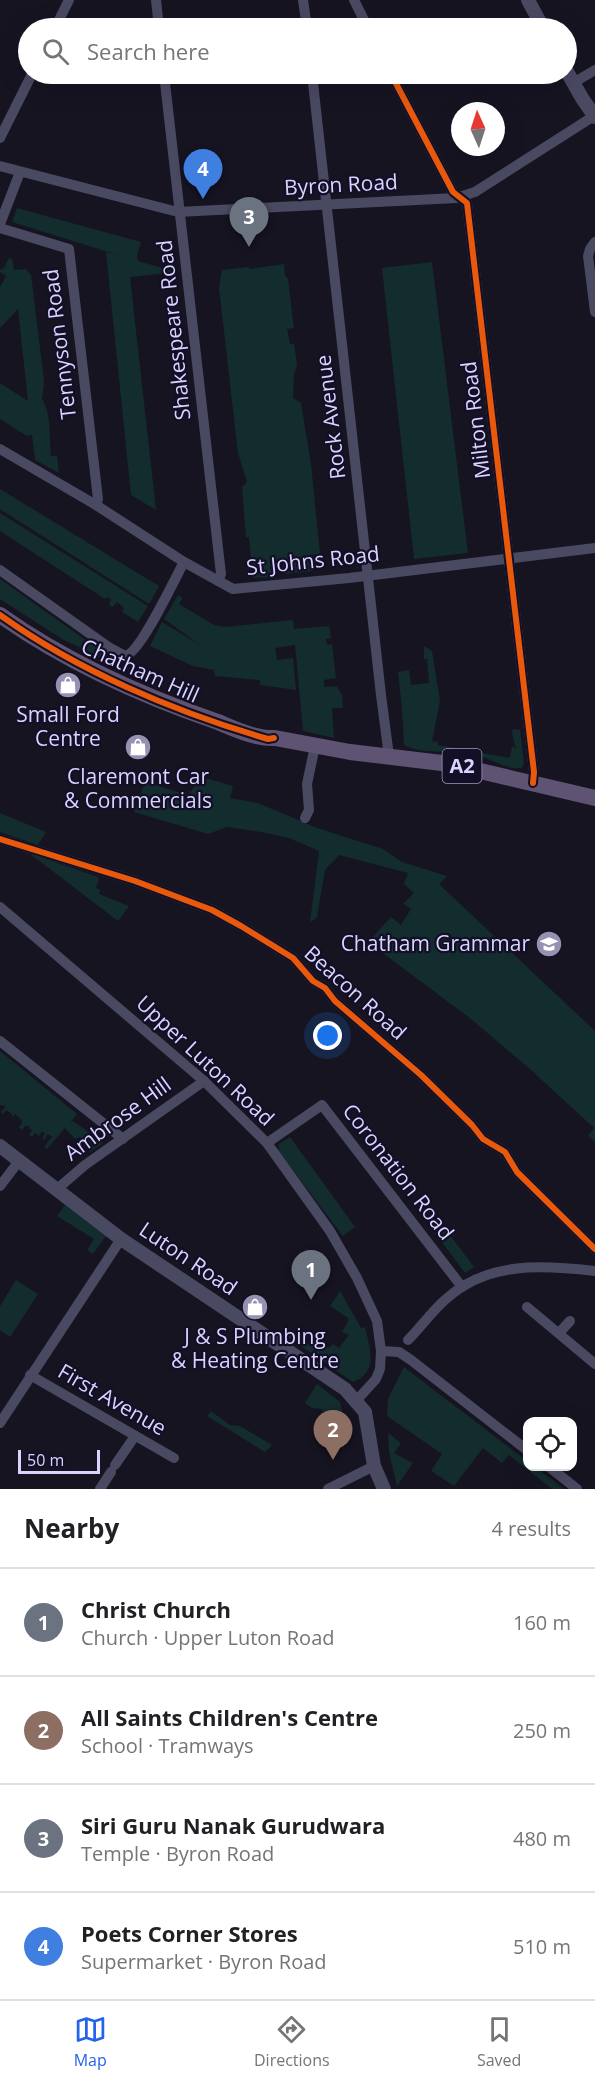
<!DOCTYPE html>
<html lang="en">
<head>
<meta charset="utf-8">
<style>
	:root { --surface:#fff; --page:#f6f6f6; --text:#202124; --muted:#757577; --line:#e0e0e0; --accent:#2563eb }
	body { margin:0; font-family:"Open Sans",sans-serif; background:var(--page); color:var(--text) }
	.controls { position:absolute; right:18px; bottom:18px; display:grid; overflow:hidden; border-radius:12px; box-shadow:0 6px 24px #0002 }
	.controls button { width:54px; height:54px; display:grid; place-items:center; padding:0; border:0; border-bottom:2px solid var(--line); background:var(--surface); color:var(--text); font:30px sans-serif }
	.compass { position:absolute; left:451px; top:102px; width:54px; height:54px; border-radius:50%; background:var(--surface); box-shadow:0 6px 24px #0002; rotate:357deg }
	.scale { position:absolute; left:18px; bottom:15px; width:82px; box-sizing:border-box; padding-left:6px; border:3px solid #d9d4ff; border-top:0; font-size:16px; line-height:21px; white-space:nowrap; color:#d9d4ff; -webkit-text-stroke:4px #130f26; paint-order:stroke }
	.you { position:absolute; left:328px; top:1036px; width:21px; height:21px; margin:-15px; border:4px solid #fff; border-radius:50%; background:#1a73e8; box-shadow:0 0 0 9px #1a73e833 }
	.badge { display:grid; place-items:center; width:39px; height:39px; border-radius:50%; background:var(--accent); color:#fff; font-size:20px; font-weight:700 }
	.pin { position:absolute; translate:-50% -50px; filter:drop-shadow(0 2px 3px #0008) }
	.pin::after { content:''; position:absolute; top:32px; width:21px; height:18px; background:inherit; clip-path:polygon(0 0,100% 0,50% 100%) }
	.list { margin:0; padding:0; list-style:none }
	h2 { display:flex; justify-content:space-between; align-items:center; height:78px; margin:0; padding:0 24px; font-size:26px }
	h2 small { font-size:20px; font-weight:400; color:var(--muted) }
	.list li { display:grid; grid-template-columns:39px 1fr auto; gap:18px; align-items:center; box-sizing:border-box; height:108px; padding:0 24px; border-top:2px solid var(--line) }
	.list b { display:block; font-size:22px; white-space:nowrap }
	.list p { margin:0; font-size:20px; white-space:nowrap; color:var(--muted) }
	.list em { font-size:20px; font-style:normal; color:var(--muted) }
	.icon { flex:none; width:33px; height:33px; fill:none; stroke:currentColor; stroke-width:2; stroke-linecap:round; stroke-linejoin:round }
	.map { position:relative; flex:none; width:595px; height:1489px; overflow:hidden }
	.search { position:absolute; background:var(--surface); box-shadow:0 6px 24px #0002; left:18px; right:18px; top:18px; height:66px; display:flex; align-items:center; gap:15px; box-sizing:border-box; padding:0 21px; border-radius:33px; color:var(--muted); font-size:22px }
	.sheet { height:510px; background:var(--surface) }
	nav { display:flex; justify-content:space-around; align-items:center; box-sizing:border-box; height:84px; border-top:2px solid var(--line); background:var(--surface); font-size:16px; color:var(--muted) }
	nav a { display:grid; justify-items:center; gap:3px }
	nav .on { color:var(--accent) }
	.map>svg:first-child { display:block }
</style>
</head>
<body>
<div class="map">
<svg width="595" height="1489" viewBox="0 0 595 1489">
	<rect width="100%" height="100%" fill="#161421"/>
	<g fill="#132c2d">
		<polygon points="17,208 141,242 137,255 138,261 177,272 130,277 156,510 131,495 106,252 121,256 12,222"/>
		<path d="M9,258L12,259L14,270L26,269L31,275L43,372L44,385L42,399C52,415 49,438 51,456H57L59,473L35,460L32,435L27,436L0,419V383L28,401L18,309L0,328V287L6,276L0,272V270L4,268Z"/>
		<polygon points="432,262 468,553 414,559 382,268"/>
		<polygon points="284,264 285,275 288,279 294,328 287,329 290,344 294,344 297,364 294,375 293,398 301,403 311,464 320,554 311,555 313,571 284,574 283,560 270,561 272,577 253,578 249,537 246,537 242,487 247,482 238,453 219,288 222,270 249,267 249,269"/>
		<polygon points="0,489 159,586 149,604 0,509"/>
		<polygon points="0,513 148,606 138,622 122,612 124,608 117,602 112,607 109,605 111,599 107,597 105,599 0,531"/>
		<polygon points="0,579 115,661 120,667 62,639 0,599"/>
		<polygon points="178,595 183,598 179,604 214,625 226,627 293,620 294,629 329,626 331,638 326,639 327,645 332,644 336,678 324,680 324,687 337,686 342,695 343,708 332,708 334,738 303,731 295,645 275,648 277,660 293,658 296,690 260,685 260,680 215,676 214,670 193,666 150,646 162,622 200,645 164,619"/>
		<path d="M424,646L432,651L440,701L432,741L438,742V745L510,758L512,746L516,749L512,734L513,729L520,730L524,763L522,768C508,771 485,755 469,753C447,749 425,756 404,745C403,722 401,696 398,672L409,670L411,685L429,683L427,659H424Z"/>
		<polygon points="202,777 233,786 230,798 258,803 317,828 383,849 402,862 447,876 439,884 595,1031 595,1142 588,1136 594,1128 531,1070 471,1019 368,942 391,917 401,925 411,909 403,904 414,893 404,884 408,873 339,855 325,870 317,917 310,923 319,851 289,838 261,832 227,827 208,834 134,812 145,782 188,795"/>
		<polygon points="0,813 46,832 38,845 0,832"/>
		<polygon points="29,853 98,877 99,880 96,888 100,890 99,894 129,906 118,921"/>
		<polygon points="0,1051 77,1114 70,1123 73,1121 103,1143 90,1152 80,1137 75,1139 65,1128 47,1149 44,1147 52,1137 48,1134 44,1140 42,1138 45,1134 42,1131 39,1136 35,1133 32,1137 29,1135 32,1130 29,1128 30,1126 25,1126 22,1130 19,1127 22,1123 21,1119 15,1114 12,1117 12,1114 6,1110 3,1114 1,1112 6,1106 0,1105"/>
		<polygon points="290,1137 355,1227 343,1236 279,1152 279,1144"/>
		<polygon points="65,1205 106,1236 93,1254 87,1250 94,1239 57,1216"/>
		<polygon points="443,1223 445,1226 444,1227 474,1267 465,1273 433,1230"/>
		<polygon points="16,1280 38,1294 10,1337 0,1330 0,1306"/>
		<path d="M340,1291L361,1328L365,1327C370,1349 379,1372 353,1382L285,1335L288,1330L308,1344L313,1338L329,1348L333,1344L339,1348L349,1335L342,1332L348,1322V1318L330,1306Z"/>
		<polygon points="404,1367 527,1461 528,1466 535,1467 564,1489 552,1489 509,1455 502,1463 483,1448 454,1486 431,1471 442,1454 387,1416 388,1399"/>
		<polygon points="317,1384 340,1402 349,1439 336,1445 322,1423 326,1415 321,1409 312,1408 305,1403"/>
		<polygon points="211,1411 230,1425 240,1426 272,1445 265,1452 207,1416"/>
		<polygon points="388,1433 401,1443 394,1453 413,1463 397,1486 389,1452"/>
	</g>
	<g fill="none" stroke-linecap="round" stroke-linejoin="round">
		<g stroke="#4a4962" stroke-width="10">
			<polyline points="156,0 159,28"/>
			<polyline points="303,0 307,28"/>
			<polyline points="354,0 368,28"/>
			<polyline points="55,28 69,0"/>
			<polyline points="164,74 221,574 218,581"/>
			<polyline points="312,74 381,695 389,756"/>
			<polyline points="391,74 453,192 467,203 534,772 533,783"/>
			<polyline points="573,83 595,70"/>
			<polyline points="0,138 32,74"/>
			<polyline points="0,166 178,212 456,198 475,192 594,116"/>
			<polyline points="0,224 20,172"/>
			<polyline points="0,228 69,249 98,499 96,505"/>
			<polyline points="595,242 590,249 588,256 595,312"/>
			<polyline points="0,449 96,505 184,562 233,589 349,578 595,548"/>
			<path d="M0,570L110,648L125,656C140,654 175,578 184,562"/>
			<polyline points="305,818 309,810 307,784 315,746"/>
			<polyline points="0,839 135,881 212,910 241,926 293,958 313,981 325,988 335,1001 421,1075 472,1125 483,1139 505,1152 517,1172 595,1249"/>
			<polyline points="0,907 204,1081 267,1143 330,1231 357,1278 377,1321 381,1351 380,1369 376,1379 356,1401"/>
			<polyline points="0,1041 123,1139"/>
			<polyline points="267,1143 322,1105 462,1287"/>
			<polyline points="0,1186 19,1161"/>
			<polyline points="56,1190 85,1165 204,1081"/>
			<polyline points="527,1307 595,1364"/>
			<polyline points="559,1333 570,1321"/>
			<path d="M408,1340C421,1327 432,1311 446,1299C488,1261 543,1265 595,1271"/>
			<polyline points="381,1351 399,1352 411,1360 528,1451"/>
			<polyline points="30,1375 174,1458"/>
			<polyline points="0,1423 121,1239"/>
			<polyline points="115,1465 135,1436"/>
			<polyline points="548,1466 577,1489"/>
			<polyline points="100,1489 111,1472"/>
			<polyline points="328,1489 374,1466"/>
		</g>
		<g stroke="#4a4962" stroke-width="14">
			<polyline points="528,0 543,28"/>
			<polyline points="566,70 582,98 595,117"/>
			<polyline points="0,1146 121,1239 345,1389 365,1412 374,1466 384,1489"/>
		</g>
		<path stroke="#5e5373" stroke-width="16" d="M0,615C66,662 142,696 218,722C235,729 256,739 275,738L350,752L450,764L595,798"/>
		<defs>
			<g id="cycleway">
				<polyline points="391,74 453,192 467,203 534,772 533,783"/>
				<path d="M0,615C78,671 175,712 268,739L274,738"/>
				<polyline points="0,839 135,881 212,910 241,926 293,958 313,981 325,988 335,1001 421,1075 472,1125 483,1139 505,1152 517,1172 595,1249"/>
			</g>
		</defs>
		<use href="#cycleway" stroke="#130f26" stroke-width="10"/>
		<use href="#cycleway" stroke="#e8590c" stroke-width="6"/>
	</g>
	<defs>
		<symbol id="shop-disc" viewBox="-11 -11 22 22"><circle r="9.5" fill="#9591b1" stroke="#130f26"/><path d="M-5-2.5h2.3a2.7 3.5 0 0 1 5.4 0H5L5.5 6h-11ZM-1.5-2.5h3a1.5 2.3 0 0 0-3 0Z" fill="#fff"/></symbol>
		<symbol id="school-disc" viewBox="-11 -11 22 22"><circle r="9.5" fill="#9591b1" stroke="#130f26"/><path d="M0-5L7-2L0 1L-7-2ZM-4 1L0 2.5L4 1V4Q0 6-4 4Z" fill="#fff"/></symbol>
	</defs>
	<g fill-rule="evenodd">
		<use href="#shop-disc" x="53" y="670" width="30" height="30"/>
		<use href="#shop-disc" x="123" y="732" width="30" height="30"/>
		<use href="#school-disc" x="534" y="929" width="30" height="30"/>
		<use href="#shop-disc" x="240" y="1292" width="30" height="30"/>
	</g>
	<g text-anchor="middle" stroke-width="4.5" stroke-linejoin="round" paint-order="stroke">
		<rect fill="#130f26" stroke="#9e99be" stroke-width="1.5" x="442.5" y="749" width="39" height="34" rx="4.5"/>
		<g font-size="20" font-weight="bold" fill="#d9d4ff">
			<text x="462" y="773">A2</text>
		</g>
		<g font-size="21" fill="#d9d4ff" stroke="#130f26">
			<text transform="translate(341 185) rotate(-3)" y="7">Byron Road</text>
			<text transform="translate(174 330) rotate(-96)" y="7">Shakespeare Road</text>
			<text transform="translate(60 344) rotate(-97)" y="7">Tennyson Road</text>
			<text transform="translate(331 417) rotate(-97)" y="7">Rock Avenue</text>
			<text transform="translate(476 420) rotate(-97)" y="7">Milton Road</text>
			<text transform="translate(313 561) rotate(-6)" y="7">St Johns Road</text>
			<text transform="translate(140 671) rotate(24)" y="7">Chatham Hill</text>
			<text transform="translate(355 993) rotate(42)" y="7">Beacon Road</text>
			<text transform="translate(205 1061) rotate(43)" y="7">Upper Luton Road</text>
			<text transform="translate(118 1119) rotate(-36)" y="7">Ambrose Hill</text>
			<text transform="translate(398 1172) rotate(52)" y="7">Coronation Road</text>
			<text transform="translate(188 1259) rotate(34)" y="7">Luton Road</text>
			<text transform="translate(112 1400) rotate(30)" y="7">First Avenue</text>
		</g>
		<g font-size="21" fill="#d9d4ff" stroke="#130f26">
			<text x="68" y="722">Small Ford<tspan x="68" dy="24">Centre</tspan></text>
			<text x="138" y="784">Claremont Car<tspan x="138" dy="24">&amp; Commercials</tspan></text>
			<text x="530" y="951" text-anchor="end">Chatham Grammar</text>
			<text x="255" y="1344">J &amp; S Plumbing<tspan x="255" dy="24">&amp; Heating Centre</tspan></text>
		</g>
	</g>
</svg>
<div class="controls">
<button><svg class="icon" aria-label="locate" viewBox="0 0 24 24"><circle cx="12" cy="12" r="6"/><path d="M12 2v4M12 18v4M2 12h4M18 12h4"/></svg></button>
</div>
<svg class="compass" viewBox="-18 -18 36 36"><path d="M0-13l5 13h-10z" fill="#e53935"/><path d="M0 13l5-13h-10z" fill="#757577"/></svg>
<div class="scale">50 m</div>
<div class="you"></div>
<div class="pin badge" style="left:311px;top:1300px;background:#6b7280">1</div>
<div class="pin badge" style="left:333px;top:1460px;background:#8d6e63">2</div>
<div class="pin badge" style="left:249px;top:247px;background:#6b7280">3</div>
<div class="pin badge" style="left:203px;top:199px;background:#3f7fe0">4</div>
<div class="search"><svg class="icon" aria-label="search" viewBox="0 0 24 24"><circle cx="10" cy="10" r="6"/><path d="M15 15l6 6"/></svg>Search here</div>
</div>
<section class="sheet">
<h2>Nearby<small>4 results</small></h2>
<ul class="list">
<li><span class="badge" style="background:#6b7280">1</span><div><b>Christ Church</b><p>Church · Upper Luton Road</p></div><em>160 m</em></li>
<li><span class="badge" style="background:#8d6e63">2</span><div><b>All Saints Children's Centre</b><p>School · Tramways</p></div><em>250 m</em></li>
<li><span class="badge" style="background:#6b7280">3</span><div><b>Siri Guru Nanak Gurudwara</b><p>Temple · Byron Road</p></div><em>480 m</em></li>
<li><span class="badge" style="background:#3f7fe0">4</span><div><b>Poets Corner Stores</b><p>Supermarket · Byron Road</p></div><em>510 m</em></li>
</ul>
</section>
<nav>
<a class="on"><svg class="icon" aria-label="map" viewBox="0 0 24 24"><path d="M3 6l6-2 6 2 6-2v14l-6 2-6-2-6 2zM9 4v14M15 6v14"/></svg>Map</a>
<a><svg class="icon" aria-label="directions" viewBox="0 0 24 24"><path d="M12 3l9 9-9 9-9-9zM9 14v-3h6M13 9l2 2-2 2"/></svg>Directions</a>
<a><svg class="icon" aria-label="saved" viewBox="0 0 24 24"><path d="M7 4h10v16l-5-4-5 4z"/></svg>Saved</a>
</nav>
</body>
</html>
